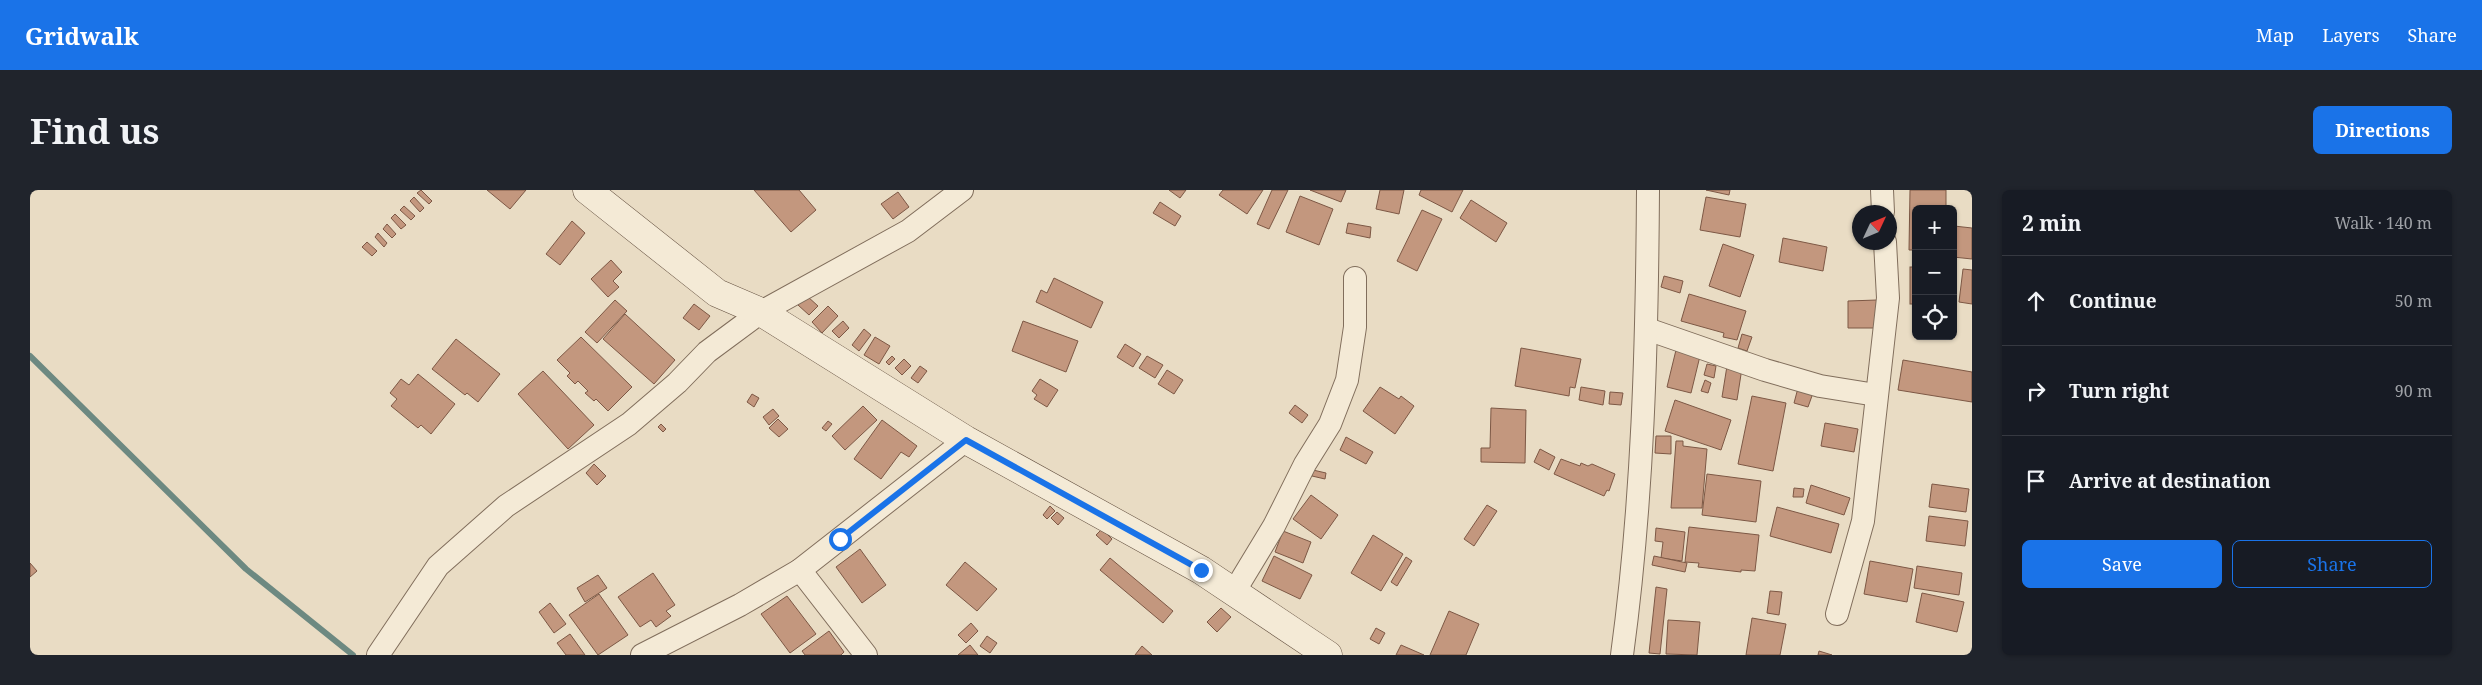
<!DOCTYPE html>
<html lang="en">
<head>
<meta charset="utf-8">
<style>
	:root { --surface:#171b24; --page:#20242c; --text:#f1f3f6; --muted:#9ea1a6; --line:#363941; --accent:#1a73e8 }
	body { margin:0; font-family:"Noto Serif",serif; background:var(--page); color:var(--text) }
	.controls { position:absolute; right:15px; top:15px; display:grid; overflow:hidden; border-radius:8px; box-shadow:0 1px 4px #0004 }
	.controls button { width:45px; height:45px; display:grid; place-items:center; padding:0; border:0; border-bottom:1px solid var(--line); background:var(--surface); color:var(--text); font:25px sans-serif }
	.compass { position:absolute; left:1822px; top:15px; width:45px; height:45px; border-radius:50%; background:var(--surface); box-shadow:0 1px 4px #0004; rotate:46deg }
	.stop { position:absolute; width:15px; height:15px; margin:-11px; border:4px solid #1a73e8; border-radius:50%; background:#fff }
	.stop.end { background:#1a73e8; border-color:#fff; box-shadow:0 1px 5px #0008 }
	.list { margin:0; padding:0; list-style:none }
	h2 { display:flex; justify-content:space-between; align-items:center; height:65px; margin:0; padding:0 20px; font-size:21px }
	h2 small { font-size:16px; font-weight:400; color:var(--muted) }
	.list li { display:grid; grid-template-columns:32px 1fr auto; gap:15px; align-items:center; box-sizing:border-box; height:90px; padding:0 20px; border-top:1px solid var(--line) }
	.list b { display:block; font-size:19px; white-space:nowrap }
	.list em { font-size:16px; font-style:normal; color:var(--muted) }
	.actions { display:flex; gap:10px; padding:15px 20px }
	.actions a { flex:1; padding:11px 0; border:1px solid var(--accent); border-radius:8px; text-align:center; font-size:18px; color:var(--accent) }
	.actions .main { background:var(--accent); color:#fff }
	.icon { flex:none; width:28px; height:28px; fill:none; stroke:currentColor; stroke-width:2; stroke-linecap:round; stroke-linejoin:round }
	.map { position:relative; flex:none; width:1942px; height:465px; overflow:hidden; border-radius:8px }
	header { display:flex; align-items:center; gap:30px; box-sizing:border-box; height:70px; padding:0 25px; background:var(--accent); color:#fff }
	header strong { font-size:24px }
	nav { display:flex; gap:28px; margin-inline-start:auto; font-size:18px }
	.intro { display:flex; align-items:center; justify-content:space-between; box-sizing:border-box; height:120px; padding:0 30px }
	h1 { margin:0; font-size:35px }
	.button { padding:12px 22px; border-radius:8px; background:var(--accent); color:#fff; font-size:18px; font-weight:700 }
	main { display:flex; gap:30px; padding:0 30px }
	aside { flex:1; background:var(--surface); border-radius:8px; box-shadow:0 1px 4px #0004 }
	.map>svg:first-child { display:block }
</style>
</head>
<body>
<header>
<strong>Gridwalk</strong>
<nav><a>Map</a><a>Layers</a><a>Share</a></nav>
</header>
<div class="intro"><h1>Find us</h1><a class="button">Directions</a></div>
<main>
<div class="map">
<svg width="1942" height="465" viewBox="0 0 1942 465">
	<rect width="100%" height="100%" fill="#e9dcc4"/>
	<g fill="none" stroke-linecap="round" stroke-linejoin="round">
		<polyline stroke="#6d8981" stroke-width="6" points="0,166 216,379 323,465"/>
	</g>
	<g fill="#c3977e" stroke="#7d5845">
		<polygon points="391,0 402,11 399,14 387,3"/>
		<polygon points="457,0 496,0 480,19"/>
		<polygon points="724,0 769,0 786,20 761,42"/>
		<polygon points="1139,0 1156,0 1150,8"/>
		<polygon points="1193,0 1233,0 1217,24 1189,5"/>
		<polygon points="1242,0 1258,0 1239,39 1227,34"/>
		<polygon points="1280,0 1316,0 1311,12"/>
		<polygon points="1350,0 1374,0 1369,24 1346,19"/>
		<polygon points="1391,0 1433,0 1422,22 1389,5"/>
		<polygon points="1676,0 1700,0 1699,5"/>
		<polygon points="1880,0 1916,0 1916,19 1886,19 1886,60 1879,60"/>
		<polygon points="868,2 879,17 863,29 851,14"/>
		<polygon points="1270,6 1303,19 1289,55 1256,42"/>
		<polygon points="384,7 394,18 390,22 380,11"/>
		<polygon points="1676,7 1716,14 1710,47 1670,40"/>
		<polygon points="1441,10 1477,33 1466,52 1430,28"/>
		<polygon points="1130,12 1151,26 1145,36 1123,23"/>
		<polygon points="374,16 385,26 381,30 370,20"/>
		<polygon points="1392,20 1412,29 1387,81 1367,71"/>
		<polygon points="365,24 376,35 371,39 361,28"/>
		<polygon points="542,31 555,43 530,75 516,64"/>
		<polygon points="1318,33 1341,37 1340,48 1316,43"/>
		<polygon points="357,34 366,44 362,48 353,39"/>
		<polygon points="1924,36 1942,38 1942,69 1923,67"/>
		<polygon points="348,43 357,53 354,57 345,47"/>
		<polygon points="1753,48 1797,57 1793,81 1749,72"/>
		<polygon points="337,52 347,61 342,66 332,57"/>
		<polygon points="1693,54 1724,65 1710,107 1679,96"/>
		<polygon points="581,70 592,82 583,91 589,97 578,107 561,89"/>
		<rect x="1880" y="77" width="6" height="37"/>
		<polygon points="1933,79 1942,80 1942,114 1929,112"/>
		<polygon points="1634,86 1653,91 1650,103 1631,97"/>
		<polygon points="1024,88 1073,112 1061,138 1006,112 1011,100 1017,103"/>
		<polygon points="1659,104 1716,121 1707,150 1693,147 1694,143 1651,131"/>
		<polygon points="777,106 788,116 779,125 768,115"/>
		<polygon points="585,110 597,121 567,153 555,142"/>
		<polygon points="1847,110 1847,138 1818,138 1818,111"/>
		<polygon points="664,114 680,126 669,140 653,128"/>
		<polygon points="798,116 808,126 792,143 782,132"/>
		<polygon points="595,124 645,170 624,194 573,149"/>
		<polygon points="813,131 819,138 809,148 802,141"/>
		<polygon points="993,131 1048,151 1036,182 982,161"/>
		<polygon points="834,139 841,145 829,161 822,155"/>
		<polygon points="1712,144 1722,147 1717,161 1708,158"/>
		<polygon points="551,147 602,197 578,221 566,209 564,211 555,203 558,201 548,191 545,194 537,186 540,183 527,170"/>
		<polygon points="845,147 860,156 849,174 834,165"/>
		<polygon points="426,149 470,184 448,212 437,203 435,205 402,179"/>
		<polygon points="1095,154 1111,164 1103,177 1087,167"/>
		<polygon points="1491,158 1551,169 1545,198 1540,197 1539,206 1485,196"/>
		<polygon points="1646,160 1670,166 1661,203 1637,197"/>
		<polygon points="862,166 865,169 859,175 856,172"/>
		<polygon points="1117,166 1133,175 1125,188 1109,178"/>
		<polygon points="874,169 881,176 872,185 865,178"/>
		<polygon points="1873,170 1942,182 1942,212 1868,200"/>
		<polygon points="1677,174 1686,176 1684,188 1674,185"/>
		<polygon points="890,176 897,181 888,193 881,188"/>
		<polygon points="1697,176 1712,178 1707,210 1692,207"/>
		<polygon points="1137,180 1153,190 1144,204 1128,194"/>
		<polygon points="513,181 564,235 538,259 488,204"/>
		<polygon points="388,184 425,214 401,244 391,235 388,238 361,216 367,209 360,203 371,189 379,195"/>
		<polygon points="1010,189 1028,200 1017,217 1004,209 1007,205 1002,201"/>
		<polygon points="1675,190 1681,193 1678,203 1671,201"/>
		<polygon points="1350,197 1369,209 1371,206 1384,216 1365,244 1333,221"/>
		<polygon points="1551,197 1575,201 1573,215 1549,210"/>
		<polygon points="1768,198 1783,203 1778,217 1764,213"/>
		<polygon points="1580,202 1593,203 1591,215 1579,214"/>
		<polygon points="722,204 729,208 724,217 717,212"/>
		<polygon points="1722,206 1756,213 1743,281 1708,274"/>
		<polygon points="1645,210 1701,230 1691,260 1635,241"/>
		<polygon points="1265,215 1278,225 1272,233 1259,223"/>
		<polygon points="833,216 847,230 815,260 802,246"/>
		<polygon points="1461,218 1496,220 1495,273 1451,272 1451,258 1460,258"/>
		<polygon points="743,219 749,226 739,235 733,227"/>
		<polygon points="748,229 758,239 749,247 739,238"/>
		<polygon points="852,230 887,256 879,267 871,262 851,289 824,269"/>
		<polygon points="798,231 802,234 796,241 792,238"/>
		<polygon points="1795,233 1828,239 1824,262 1791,256"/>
		<polygon points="631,234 636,239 633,242 628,237"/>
		<polygon points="1626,246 1641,246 1641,264 1625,263"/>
		<polygon points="1316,247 1343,262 1336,274 1310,260"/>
		<polygon points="1646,251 1653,251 1653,256 1677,259 1672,318 1641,318"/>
		<polygon points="1510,259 1525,267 1519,280 1504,272"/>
		<polygon points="1531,269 1550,276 1551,273 1558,276 1562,274 1585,284 1579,301 1577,300 1574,306 1524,284"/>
		<polygon points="564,274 576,286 567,295 556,283"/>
		<polygon points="1283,280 1296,283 1295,289 1282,286"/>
		<polygon points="1677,284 1731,291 1726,332 1672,325"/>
		<polygon points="1902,294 1939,299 1936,322 1899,317"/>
		<polygon points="1781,295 1820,308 1814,325 1776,313"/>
		<polygon points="1764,298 1774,299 1773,307 1763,307"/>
		<polygon points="1281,305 1308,325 1291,349 1263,329"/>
		<polygon points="1457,315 1467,321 1444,356 1434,349"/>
		<polygon points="1020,316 1025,321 1017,329 1013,325"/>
		<polygon points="1747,317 1809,334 1801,363 1740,346"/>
		<polygon points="1027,322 1034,328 1028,335 1021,328"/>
		<polygon points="1899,326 1938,331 1935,356 1896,351"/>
		<polygon points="1659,337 1729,345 1725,381 1711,380 1711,382 1668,377 1669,373 1655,372"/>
		<polygon points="1626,338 1655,342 1652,371 1631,368 1633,352 1625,351"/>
		<polygon points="1072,339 1082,349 1077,355 1066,345"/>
		<polygon points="1253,341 1281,352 1273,373 1245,362"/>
		<polygon points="1343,345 1373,364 1351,401 1321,383"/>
		<polygon points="830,359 856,395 832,413 806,377"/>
		<polygon points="1244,366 1282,385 1270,409 1232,391"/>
		<polygon points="1624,366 1657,373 1655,382 1622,375"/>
		<polygon points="1376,367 1382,371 1367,396 1361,392"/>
		<polygon points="1080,368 1143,421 1133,433 1070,380"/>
		<polygon points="1840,371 1883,379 1877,412 1834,404"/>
		<polygon points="935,372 967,399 947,421 916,395"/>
		<polygon points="0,373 7,381 0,387"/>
		<polygon points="1887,376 1932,383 1929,405 1884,398"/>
		<polygon points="623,383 645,415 636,421 641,426 626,437 621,430 610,437 588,407"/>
		<polygon points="568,385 577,398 555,412 547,398"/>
		<polygon points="1626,397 1637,399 1630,464 1619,463"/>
		<polygon points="1740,401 1752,402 1749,425 1737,423"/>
		<polygon points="1892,403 1934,412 1927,442 1886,432"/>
		<polygon points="569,404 598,445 568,465 539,425"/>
		<polygon points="757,406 786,444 760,463 731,424"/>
		<polygon points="520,413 536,434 524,443 509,422"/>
		<polygon points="1191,418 1201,427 1187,442 1177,432"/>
		<polygon points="1419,421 1449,434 1436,465 1400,465"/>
		<polygon points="1722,428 1756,434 1750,465 1716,465"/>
		<polygon points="1638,430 1670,432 1667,465 1636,464"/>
		<polygon points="941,433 948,441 936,453 928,445"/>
		<polygon points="1346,438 1355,443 1349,454 1340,449"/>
		<polygon points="799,441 814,462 811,465 775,465 772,461"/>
		<polygon points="540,444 555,465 536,465 527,453"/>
		<polygon points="957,446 967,453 960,463 950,456"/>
		<polygon points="940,455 948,465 928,465"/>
		<polygon points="1371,455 1394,465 1366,465"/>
		<polygon points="1112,456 1122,465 1105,465"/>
		<polygon points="1789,461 1802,465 1788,465"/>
	</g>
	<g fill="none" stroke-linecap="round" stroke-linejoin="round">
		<defs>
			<g id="street">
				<polyline points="1852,0 1853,22"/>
				<polyline points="1617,139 1735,180 1790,196 1846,205"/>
				<polyline points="770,380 836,465"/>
				<polyline points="1204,402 1244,336 1275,274 1300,234 1317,190 1325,137 1325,88"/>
				<polyline points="1807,424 1833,331 1858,108 1855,52"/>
				<polyline points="348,465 408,376 476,316 599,234 647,193 677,162 731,122 878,41 932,0"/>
				<polyline points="612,465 710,415 770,380 936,250"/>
				<path d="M1592,465C1613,311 1617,155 1618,0"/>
			</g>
			<polyline id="secondary" points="557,0 687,103 731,122 936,250 1171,380 1298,465"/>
		</defs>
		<use href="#street" stroke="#816e5c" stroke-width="24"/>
		<use href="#secondary" stroke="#634f3f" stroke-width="29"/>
		<use href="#street" stroke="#f4ead6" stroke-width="22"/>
		<use href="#secondary" stroke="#f4ead6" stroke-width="28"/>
	</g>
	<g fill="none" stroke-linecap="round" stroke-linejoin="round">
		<polyline stroke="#1a73e8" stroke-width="6" points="810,349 936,250 1171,380"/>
	</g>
</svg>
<div class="controls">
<button>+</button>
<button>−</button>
<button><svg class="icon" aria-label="locate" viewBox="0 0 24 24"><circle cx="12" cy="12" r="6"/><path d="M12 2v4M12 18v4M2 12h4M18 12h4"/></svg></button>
</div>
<svg class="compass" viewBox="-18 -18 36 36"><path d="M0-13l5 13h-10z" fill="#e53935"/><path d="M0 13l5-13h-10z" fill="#9ea1a6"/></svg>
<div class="stop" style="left:810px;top:349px"></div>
<div class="stop end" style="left:1171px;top:380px"></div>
</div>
<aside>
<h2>2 min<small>Walk · 140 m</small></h2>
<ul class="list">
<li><svg class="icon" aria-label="ahead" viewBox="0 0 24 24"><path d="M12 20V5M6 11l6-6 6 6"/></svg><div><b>Continue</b></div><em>50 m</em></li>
<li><svg class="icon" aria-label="right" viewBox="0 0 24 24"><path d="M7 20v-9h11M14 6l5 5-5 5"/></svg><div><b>Turn right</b></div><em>90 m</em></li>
<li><svg class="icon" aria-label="arrive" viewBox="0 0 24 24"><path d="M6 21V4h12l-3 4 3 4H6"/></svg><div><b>Arrive at destination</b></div></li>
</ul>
<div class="actions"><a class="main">Save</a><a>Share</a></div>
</aside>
</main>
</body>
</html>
